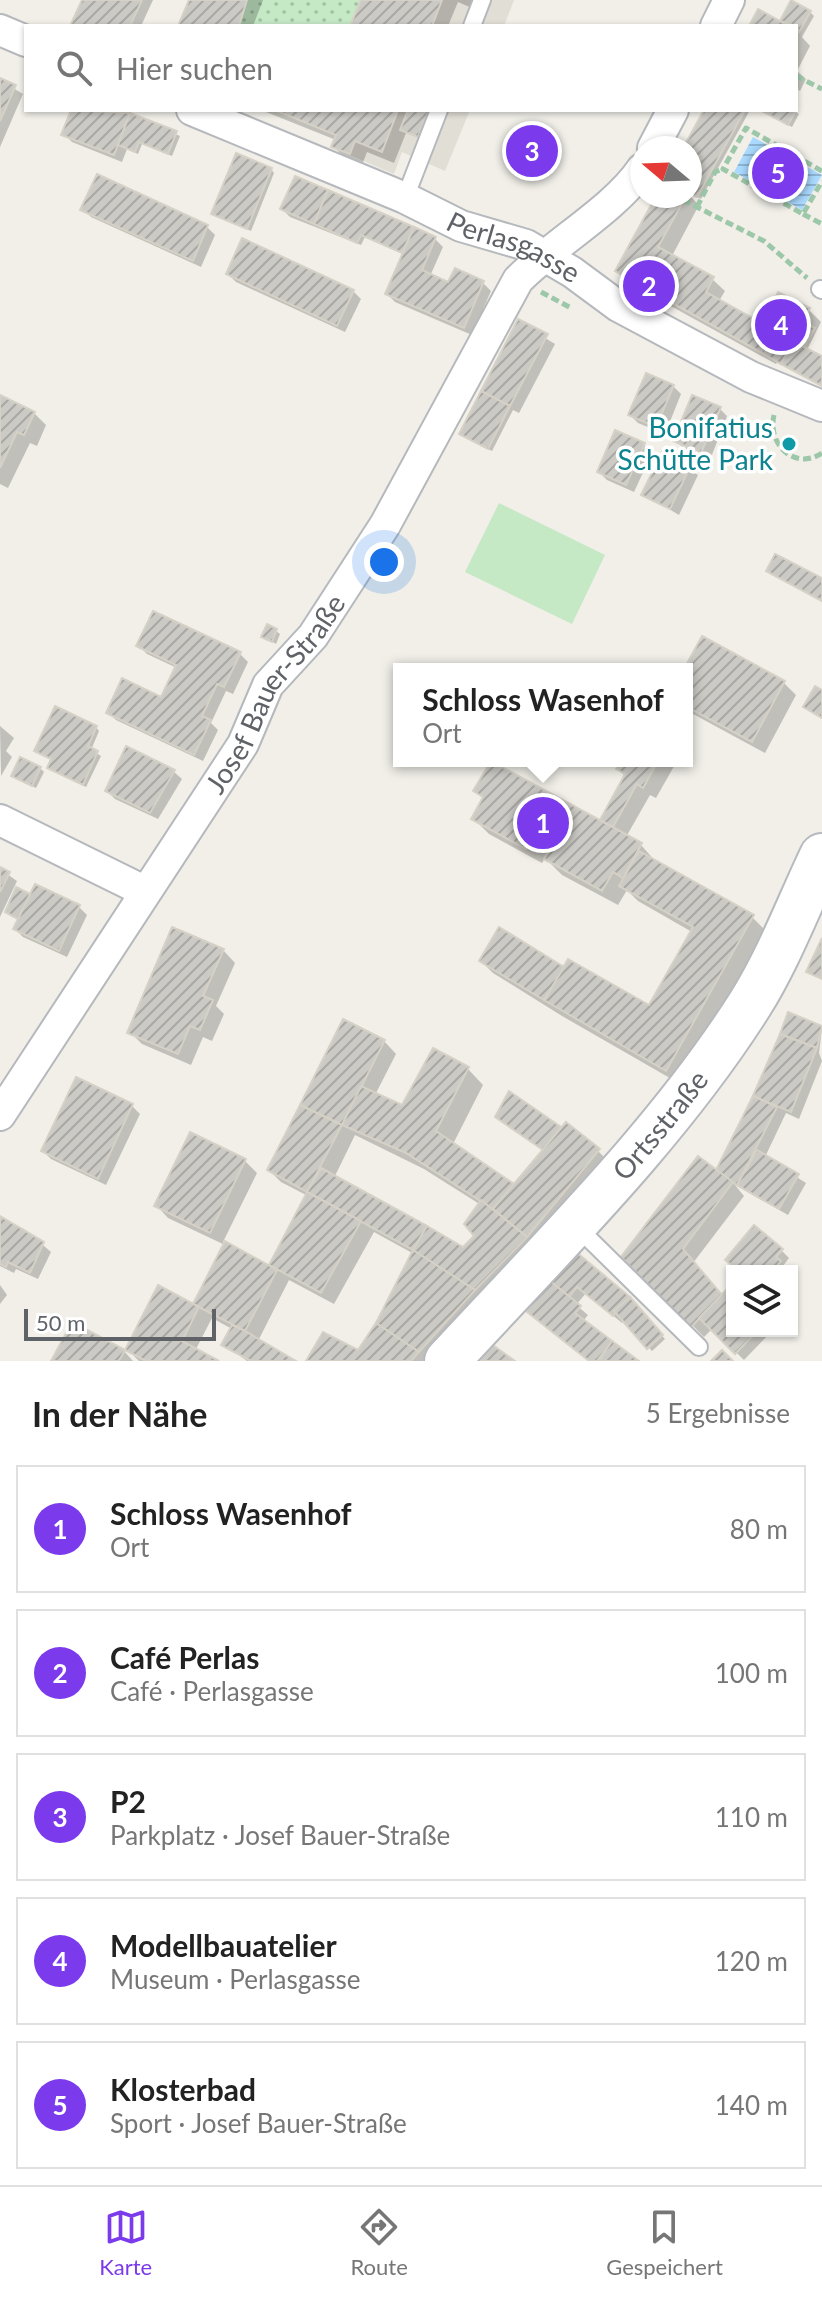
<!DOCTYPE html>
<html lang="de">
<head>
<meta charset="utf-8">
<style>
	:root { --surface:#fff; --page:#f2f2f2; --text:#222; --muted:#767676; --line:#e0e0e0; --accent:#7c3aed }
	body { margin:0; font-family:Lato,sans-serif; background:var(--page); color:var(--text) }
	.controls { position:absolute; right:24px; bottom:24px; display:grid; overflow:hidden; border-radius:0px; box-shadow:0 2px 6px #0004 }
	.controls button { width:72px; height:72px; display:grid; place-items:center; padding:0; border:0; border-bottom:2px solid var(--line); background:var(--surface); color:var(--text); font:40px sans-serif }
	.compass { position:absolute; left:630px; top:136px; width:72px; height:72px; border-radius:50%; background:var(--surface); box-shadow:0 2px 6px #0004; rotate:289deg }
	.scale { position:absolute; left:24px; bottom:20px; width:192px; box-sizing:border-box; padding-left:8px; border:4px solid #5f6368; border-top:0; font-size:22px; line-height:28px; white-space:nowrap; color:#5f6368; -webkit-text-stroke:6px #fff; paint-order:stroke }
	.you { position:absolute; left:384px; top:562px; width:28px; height:28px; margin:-20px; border:6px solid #fff; border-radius:50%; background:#1a73e8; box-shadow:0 0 0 12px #1a73e833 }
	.badge { display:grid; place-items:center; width:52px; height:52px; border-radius:50%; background:var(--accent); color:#fff; font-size:26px; font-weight:700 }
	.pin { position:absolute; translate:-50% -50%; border:4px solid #fff; box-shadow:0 2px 8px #0006 }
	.popup { position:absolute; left:393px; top:663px; width:300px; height:104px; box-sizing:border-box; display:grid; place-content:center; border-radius:0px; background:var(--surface); filter:drop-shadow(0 2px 6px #0005); font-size:26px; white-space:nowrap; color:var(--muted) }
	.popup b { font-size:30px; color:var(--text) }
	.popup::after { content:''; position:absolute; left:50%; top:100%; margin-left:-16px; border:16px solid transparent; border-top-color:var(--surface) }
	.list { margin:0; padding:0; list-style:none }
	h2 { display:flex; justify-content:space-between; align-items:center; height:104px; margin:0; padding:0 32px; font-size:34px }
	h2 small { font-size:26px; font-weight:400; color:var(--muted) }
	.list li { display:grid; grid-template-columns:52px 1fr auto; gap:24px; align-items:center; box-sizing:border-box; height:128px; margin:0 16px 16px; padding:0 16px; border:2px solid var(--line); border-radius:0px }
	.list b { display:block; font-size:30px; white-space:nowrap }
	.list p { margin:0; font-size:26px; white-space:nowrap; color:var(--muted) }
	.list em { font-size:26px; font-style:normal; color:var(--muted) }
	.icon { flex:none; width:44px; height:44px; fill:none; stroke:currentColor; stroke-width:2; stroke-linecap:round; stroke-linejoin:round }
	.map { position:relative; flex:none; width:822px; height:1361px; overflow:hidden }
	.search { position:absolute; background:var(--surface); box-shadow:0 2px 6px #0004; left:24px; right:24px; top:24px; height:88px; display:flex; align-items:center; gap:20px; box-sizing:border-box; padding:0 28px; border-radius:0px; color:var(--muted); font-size:30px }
	.sheet { height:824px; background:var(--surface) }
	nav { display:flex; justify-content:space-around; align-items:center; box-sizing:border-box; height:112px; border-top:2px solid var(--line); background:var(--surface); font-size:22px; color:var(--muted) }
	nav a { display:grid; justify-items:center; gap:4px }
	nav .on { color:var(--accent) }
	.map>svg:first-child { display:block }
</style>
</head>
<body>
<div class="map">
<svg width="822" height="1361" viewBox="0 0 822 1361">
	<defs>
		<pattern id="grass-dots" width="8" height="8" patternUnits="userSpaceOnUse" patternTransform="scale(2)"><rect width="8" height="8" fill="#c5e8c5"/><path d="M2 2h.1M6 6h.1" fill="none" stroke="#a3c0a4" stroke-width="1.8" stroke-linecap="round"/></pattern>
		<pattern id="water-rules" width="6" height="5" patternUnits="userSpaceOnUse" patternTransform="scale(2)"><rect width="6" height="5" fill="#aadaff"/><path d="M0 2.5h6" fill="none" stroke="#8eb4d2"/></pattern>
		<pattern id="building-hatch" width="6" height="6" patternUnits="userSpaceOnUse" patternTransform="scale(2)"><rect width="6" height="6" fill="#cccac5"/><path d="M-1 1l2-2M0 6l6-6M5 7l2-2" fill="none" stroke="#a9a8a4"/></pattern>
	</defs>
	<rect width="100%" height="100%" fill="#f1efe8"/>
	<g fill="#e1ded6">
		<polygon points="189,0 514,0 504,26 178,26"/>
		<polygon points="275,110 470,110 445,171 402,152 394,174 331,147 336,134"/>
	</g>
	<polygon fill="url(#grass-dots)" points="247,0 361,0 350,26 239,26"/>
	<polygon fill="#c5e8c5" points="499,503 605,555 572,624 465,572"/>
	<polygon fill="url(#water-rules)" points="753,137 822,175 802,210 734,172"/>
	<g fill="#0003" fill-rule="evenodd">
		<polygon points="84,0 153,0 141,26 72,26"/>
		<polygon points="191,0 263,0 253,26 180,26"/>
		<polygon points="363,0 478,0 474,9 458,2 448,26 352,26"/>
		<polygon points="810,12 814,16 802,37 810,46 797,71 806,79 800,91 796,88 796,26 787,26 782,21"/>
		<polygon points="0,80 23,94 0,147"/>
		<polygon points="73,110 118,110 180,136 172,156 142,144 138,154 127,149 122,162 72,142 64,134"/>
		<polygon points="261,110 434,110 422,139 406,133 394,163 367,152 362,165 346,159 334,147 336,140"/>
		<polygon points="706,110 750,110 701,199 690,193 690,148 685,148"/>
		<polygon points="760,110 793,110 799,114 792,127"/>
		<polygon points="271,169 274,173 251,231 213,213"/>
		<polygon points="98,177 207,227 215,235 201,267 91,217 83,209"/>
		<polygon points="296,178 435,239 443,247 430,276 449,285 483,283 491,291 472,335 395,302 387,294 404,254 365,237 361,245 290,217 282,209"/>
		<polygon points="658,196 690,196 699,205 672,256 712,279 725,291 719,301 778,336 783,321 772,309 809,310 821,322 807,350 822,358 822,386 778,361 776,364 629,283 617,271"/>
		<polygon points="228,274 353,291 361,299 345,332 236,282"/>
		<polygon points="519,322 555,344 519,413 513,410 492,451 465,437"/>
		<polygon points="673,386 681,394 665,434 638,423 630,415"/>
		<polygon points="0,397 34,413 46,425 37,446 30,443 8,488 0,484"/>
		<polygon points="719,408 727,416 710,460 683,448 675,440"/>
		<polygon points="644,445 652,453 634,492 607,480 599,472"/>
		<polygon points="663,454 698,475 679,515 644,494"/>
		<polygon points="276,631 280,634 276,644 263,636"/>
		<polygon points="703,639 784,683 796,695 765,753 693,714 687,725 686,669"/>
		<polygon points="139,646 240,654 248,662 233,694 226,691 211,723 218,730 203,761 116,720 108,712 162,699 177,668 147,654"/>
		<polygon points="0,726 14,738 6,751 12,757 1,776"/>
		<polygon points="96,727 99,731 91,750 101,756 86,787 53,771 49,768 52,760 36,751"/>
		<polygon points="623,761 677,761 656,798 650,795 626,837 641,845 656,862 752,917 768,933 682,1085 562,1016 493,973 481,961 564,970 649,1008 692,932 638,901 627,890 618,905 562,875 545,858 542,863 489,834 473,818 484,799 475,791 609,826 602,820 626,777 618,769"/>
		<polygon points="40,768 44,772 36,788 13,776"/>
		<polygon points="174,772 182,779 158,819 115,799 107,791"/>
		<polygon points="0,869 17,881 0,917"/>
		<polygon points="36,886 79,907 87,915 67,957 23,937 15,929 20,920 7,912 30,898"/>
		<polygon points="223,950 235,963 216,1006 224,1014 212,1041 203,1037 191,1065 142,1044 130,1032"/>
		<polygon points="789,1015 822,1028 819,1053 822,1061 799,1119 786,1113 765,1157 806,1183 788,1215 735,1185 744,1196 693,1263 723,1296 732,1286 732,1331 772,1331 744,1360 712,1329 704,1337 624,1256 717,1173"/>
		<path d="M384,1041L396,1054L375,1095L403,1108L468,1069L483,1085L453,1144L515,1187L544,1151L497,1116L510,1094L598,1151L610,1163L433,1361H309L359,1352L414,1254L374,1232L334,1304L289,1280L258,1341L293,1361H247L224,1344L232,1329L212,1318L195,1351L214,1361H139L127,1349L193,1307L225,1245L168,1218L156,1205L245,1161L257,1173L223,1242L270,1267L308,1196L281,1182L269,1170ZM355,1135L424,1169L481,1205L477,1236L463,1249L334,1178Z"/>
		<polygon points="132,1106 140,1114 106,1185 51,1159 43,1151"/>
		<polygon points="0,1218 24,1229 51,1252 38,1279 16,1269 14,1273 0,1266"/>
		<polygon points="781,1250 789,1258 783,1266 787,1271 739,1271"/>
		<polygon points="576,1253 636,1306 665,1339 652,1351 624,1320 622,1323 586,1293 576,1305 588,1315 583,1321 636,1361 590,1361 537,1319"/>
		<polygon points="0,1285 7,1295 0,1304"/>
		<polygon points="124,1351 133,1361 53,1361"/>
	</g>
	<g fill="url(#building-hatch)" stroke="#d6d1c6" stroke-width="2">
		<polygon points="82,0 142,0 130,26 70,26"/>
		<polygon points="189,0 247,0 239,26 178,26"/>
		<polygon points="361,0 442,0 432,26 350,26"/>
		<polygon points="791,0 811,11 799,32 796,26 780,21"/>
		<polygon points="758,9 780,21 788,26 749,26"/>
		<polygon points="0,78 16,85 0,121"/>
		<polygon points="71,110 130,113 114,155 61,135"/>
		<polygon points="275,110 398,110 382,152 355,141 350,154 331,147 336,135"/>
		<polygon points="408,110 429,110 418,137 400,130"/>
		<polygon points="704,110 745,110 697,197 690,193 690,148 683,148"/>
		<polygon points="760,110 796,110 788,125"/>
		<polygon points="130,113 177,131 168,154 139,142 135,152 118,145"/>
		<polygon points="236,153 272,168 247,229 211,214"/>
		<polygon points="97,174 208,225 193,261 80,210"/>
		<polygon points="295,176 328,190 314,224 280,209"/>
		<polygon points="328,190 414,227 402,253 361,235 357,243 314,224"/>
		<polygon points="656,196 686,196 658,247 714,277 706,292 776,331 764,354 615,271"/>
		<polygon points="414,227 436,237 422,270 448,282 455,268 484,281 464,328 385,294"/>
		<polygon points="242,238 354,290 337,326 226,274"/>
		<polygon points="778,292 810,308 793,340 776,331 783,317 769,310"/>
		<polygon points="518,319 548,334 510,406 481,391"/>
		<polygon points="803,322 815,328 804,347 822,356 822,386 781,364"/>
		<polygon points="776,331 793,340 781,364 764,354"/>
		<polygon points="646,373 674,385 656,427 628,415"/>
		<polygon points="481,391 510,406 488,449 459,434"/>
		<polygon points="0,395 35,412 24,435 17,432 0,468"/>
		<polygon points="692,395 721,407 701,453 673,441"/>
		<polygon points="615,430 645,443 626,485 597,472"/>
		<polygon points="662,452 691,465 670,509 641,495"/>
		<polygon points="775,554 822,578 822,601 766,571"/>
		<polygon points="153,611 241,652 224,687 217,684 202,716 211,720 194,755 106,713 122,678 161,697 176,665 136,646"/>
		<polygon points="267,624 277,629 272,642 261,637"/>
		<polygon points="702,636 785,681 752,742 687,707 687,669 684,669"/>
		<polygon points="815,686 822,690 822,718 803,707"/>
		<polygon points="55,706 97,726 88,746 98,751 83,785 47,768 51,759 34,751"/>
		<polygon points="126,746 175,770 150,813 105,791"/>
		<polygon points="20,757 41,767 32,786 11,776"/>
		<polygon points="491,761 642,843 623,878 613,872 602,891 544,859 555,839 537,829 526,849 471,819 483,797 473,791"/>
		<polygon points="621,761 658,761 643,788 637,784 613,827 600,820 625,774 616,769"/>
		<polygon points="639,851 754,915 666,1071 544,1000 568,959 649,1005 693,927 619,886"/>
		<polygon points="0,867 10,872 0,892"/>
		<polygon points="35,884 80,905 59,951 13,929"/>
		<polygon points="16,887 30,894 18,919 5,912"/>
		<polygon points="172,927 224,949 203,996 213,1000 200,1030 190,1026 178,1054 127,1033"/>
		<polygon points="499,927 564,967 544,1000 479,961"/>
		<polygon points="822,938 822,979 806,972"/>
		<polygon points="788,1012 822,1026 817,1048 780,1034"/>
		<polygon points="343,1019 385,1040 342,1125 300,1105"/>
		<polygon points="780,1034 817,1048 791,1112 753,1096"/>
		<polygon points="433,1048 469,1067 436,1131 514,1184 493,1209 406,1153 342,1125 361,1086 402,1105"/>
		<polygon points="76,1077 133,1104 98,1179 41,1151"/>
		<polygon points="509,1091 561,1127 543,1150 495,1117"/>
		<polygon points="753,1096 777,1107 737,1185 715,1172"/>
		<polygon points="300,1105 342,1125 307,1192 267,1170"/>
		<polygon points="566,1122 600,1149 527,1237 493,1209"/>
		<polygon points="190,1132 246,1159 210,1233 154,1206"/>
		<polygon points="757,1150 799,1174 779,1209 737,1185"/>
		<polygon points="698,1156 733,1182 683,1249 722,1295 691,1327 621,1257"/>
		<polygon points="321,1168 427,1226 413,1250 307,1192"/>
		<polygon points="307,1192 361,1221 321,1293 269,1265"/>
		<polygon points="481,1200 527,1237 475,1290 413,1250 427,1226 463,1247 474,1236 464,1224"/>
		<polygon points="0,1216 44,1242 30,1273 8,1262 6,1267 0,1264"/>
		<polygon points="754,1225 783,1249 776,1257 781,1261 773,1271 738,1271 725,1260"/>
		<polygon points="225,1241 277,1270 245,1331 193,1304"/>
		<polygon points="413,1250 475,1290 419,1352 376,1323"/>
		<polygon points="575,1251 630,1297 613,1316 577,1287 569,1297 550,1281"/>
		<polygon points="550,1281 581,1306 575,1313 612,1341 597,1361 589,1361 526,1311"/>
		<polygon points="732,1284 732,1331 757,1331 735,1354 699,1318"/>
		<polygon points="158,1285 199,1307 182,1341 219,1361 146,1361 125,1350"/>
		<polygon points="630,1297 663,1335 647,1349 614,1311"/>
		<polygon points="72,1322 125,1350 119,1361 51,1361"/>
		<polygon points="376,1323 419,1352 411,1361 306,1361 323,1332 358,1350"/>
		<polygon points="232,1325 245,1331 296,1361 251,1361 221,1345"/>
		<polygon points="612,1341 639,1361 599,1361"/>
		<polygon points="490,1343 515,1361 477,1361"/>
		<polygon points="722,1350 733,1361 711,1361"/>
	</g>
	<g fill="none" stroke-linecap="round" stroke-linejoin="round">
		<defs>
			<g id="lane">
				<polyline points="472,26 482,0"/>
				<polyline points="405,198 439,110"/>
				<polyline points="820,289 822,290"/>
				<polyline points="575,1225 699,1347"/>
			</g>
			<g id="street">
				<polyline points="716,26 729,0"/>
				<polyline points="0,30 26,41"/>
				<path id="s1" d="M192,110L405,198L461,226L526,245L572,272L618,306L751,377L822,406"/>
				<polyline points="653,148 673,110"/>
				<polyline points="0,820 144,891"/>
				<path id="s2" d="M0,1115L243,744L268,685L313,636L385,525L518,280C554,243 614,210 642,169"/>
			</g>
			<g id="secondary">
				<path id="s3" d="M447,1361C552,1247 667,1135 750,1004C779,958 799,904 822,856"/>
			</g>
		</defs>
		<use href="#lane" stroke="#b5b8bc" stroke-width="20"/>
		<use href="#street" stroke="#b5b8bc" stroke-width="34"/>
		<use href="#secondary" stroke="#b6babf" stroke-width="48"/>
		<g stroke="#9cc7a9" stroke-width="5" stroke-dasharray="8 4" stroke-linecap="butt">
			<polyline points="796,76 822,89"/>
			<polyline points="822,171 746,128 723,169 803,214 822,181"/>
			<polyline points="683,200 764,241 807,278"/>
			<polyline points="697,207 715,172 722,169"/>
			<polyline points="803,214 822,224"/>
			<polyline points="541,292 571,308"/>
			<path d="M774,415C767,445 795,471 822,453"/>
		</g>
		<use href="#lane" stroke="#fff" stroke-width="16"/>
		<use href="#street" stroke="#fff" stroke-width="30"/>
		<use href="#secondary" stroke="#fff" stroke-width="44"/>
	</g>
	<circle fill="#0f9aa8" stroke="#fff" stroke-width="3" cx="789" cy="444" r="8"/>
	<g text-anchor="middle" stroke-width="7" stroke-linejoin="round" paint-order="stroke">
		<g font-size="28" fill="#5f6368" stroke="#fff">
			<text dy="10" stroke="none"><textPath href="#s1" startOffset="350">Perlasgasse</textPath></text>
			<text dy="10" stroke="none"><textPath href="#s2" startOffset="504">Josef Bauer-Straße</textPath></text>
			<text dy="10" stroke="none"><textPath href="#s3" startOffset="318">Ortsstraße</textPath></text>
		</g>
		<g font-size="28" fill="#0d838f" stroke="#fff" text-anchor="end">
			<text x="773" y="438">Bonifatius<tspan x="773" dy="32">Schütte Park</tspan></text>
		</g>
	</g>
</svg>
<div class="controls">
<button><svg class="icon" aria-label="layers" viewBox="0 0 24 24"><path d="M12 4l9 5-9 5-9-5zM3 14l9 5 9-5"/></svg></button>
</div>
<svg class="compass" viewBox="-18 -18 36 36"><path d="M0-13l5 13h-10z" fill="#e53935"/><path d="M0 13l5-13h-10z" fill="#767676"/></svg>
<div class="scale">50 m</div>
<div class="you"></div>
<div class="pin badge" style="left:543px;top:823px">1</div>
<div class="popup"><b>Schloss Wasenhof</b>Ort</div>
<div class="pin badge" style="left:649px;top:286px">2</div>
<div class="pin badge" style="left:532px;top:151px">3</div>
<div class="pin badge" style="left:781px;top:325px">4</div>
<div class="pin badge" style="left:778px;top:173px">5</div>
<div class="search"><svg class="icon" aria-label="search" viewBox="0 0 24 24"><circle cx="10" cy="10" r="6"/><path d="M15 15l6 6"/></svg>Hier suchen</div>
</div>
<section class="sheet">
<h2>In der Nähe<small>5 Ergebnisse</small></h2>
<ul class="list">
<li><span class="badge">1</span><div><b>Schloss Wasenhof</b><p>Ort</p></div><em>80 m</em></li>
<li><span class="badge">2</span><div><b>Café Perlas</b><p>Café · Perlasgasse</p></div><em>100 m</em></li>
<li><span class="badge">3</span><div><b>P2</b><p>Parkplatz · Josef Bauer-Straße</p></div><em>110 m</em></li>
<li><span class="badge">4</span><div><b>Modellbauatelier</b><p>Museum · Perlasgasse</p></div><em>120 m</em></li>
<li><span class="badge">5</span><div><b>Klosterbad</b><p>Sport · Josef Bauer-Straße</p></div><em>140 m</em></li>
</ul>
</section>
<nav>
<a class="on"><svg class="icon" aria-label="map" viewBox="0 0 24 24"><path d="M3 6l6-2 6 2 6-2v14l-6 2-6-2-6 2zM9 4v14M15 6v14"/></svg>Karte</a>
<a><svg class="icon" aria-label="directions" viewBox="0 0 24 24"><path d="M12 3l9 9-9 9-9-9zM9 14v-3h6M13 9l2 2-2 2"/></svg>Route</a>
<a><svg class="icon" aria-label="saved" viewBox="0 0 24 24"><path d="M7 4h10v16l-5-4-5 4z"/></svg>Gespeichert</a>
</nav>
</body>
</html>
